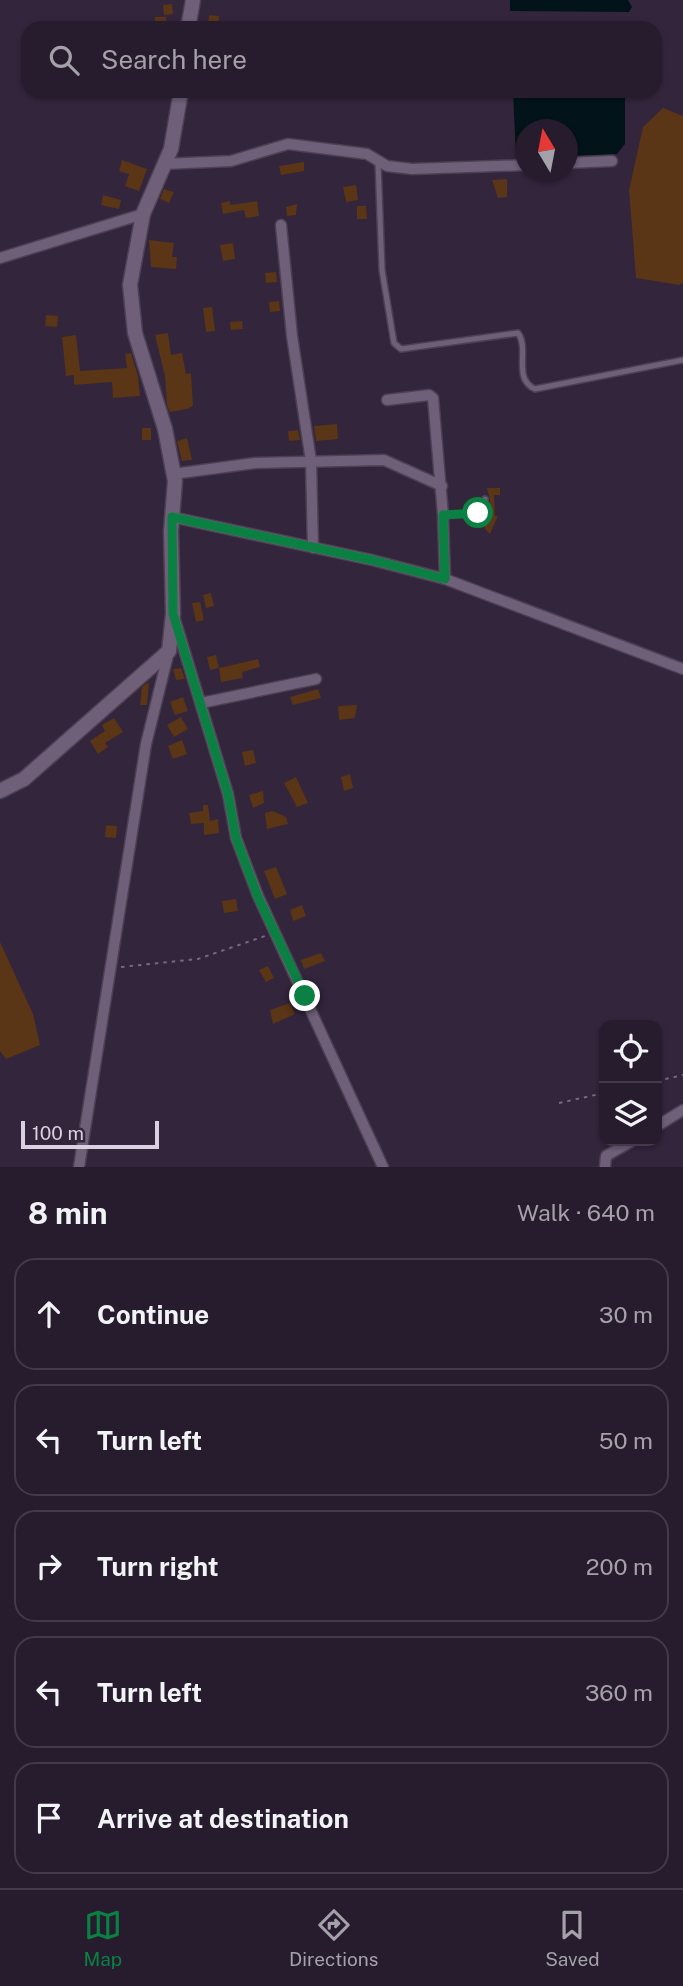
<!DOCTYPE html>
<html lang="en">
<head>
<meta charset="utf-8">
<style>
	:root { --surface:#261c2d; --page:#2e2535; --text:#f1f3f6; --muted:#a4a1aa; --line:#423a49; --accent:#0b8043 }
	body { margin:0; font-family:"Public Sans",sans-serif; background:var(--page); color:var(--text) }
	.controls { position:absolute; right:21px; bottom:21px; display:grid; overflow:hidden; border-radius:14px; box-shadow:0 2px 5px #0004 }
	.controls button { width:63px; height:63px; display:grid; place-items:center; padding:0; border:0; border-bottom:2px solid var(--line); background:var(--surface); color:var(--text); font:35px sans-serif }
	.compass { position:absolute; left:515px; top:119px; width:63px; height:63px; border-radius:50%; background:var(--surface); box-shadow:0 2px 5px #0004; rotate:350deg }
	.scale { position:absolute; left:21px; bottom:18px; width:138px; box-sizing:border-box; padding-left:7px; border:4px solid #dad1e0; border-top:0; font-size:19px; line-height:24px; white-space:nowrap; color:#dad1e0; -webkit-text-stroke:5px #33253c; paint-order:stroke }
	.stop { position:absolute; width:21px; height:21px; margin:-16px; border:5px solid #0b8043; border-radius:50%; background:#fff }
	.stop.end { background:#0b8043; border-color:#fff; box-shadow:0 2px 7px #0008 }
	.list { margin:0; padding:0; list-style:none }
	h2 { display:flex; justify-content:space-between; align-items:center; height:91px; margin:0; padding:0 28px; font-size:30px }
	h2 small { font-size:23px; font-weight:400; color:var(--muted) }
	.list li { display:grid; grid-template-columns:46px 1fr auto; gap:21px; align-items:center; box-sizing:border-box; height:112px; margin:0 14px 14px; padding:0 14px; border:2px solid var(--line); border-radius:21px }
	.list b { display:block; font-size:26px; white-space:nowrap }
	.list em { font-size:23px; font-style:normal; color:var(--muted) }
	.icon { flex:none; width:38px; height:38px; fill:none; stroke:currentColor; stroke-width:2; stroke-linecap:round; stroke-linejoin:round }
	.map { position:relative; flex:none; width:683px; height:1167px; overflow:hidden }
	.search { position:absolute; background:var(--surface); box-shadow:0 2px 5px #0004; left:21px; right:21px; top:21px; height:77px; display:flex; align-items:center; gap:18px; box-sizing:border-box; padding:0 24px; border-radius:21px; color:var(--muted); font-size:26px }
	.sheet { height:721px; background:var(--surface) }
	nav { display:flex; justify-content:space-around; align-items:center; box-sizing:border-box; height:98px; border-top:2px solid var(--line); background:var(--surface); font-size:19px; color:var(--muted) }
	nav a { display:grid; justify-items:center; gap:4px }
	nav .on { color:var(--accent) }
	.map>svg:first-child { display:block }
</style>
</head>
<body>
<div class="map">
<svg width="683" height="1167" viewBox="0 0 683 1167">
	<rect width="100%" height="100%" fill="#33253c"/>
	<g fill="#021419">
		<polygon points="510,0 628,0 632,7 629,12 510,11"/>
		<polygon points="618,21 623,28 510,28 509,22"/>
		<polygon points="513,91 620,91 625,96 625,144 617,154 568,156 568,130 526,130 525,158 516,158"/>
	</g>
	<g fill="#5a3516">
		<polygon points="172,4 173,14 164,15 163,5"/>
		<polygon points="209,15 219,16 218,28 208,27"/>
		<rect x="155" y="17" width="11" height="11"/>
		<polygon points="663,108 683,116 683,283 679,285 636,278 629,190 643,127"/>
		<polygon points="122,160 147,169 139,191 125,186 129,174 119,171"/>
		<polygon points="304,162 304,171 281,175 279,166"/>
		<polygon points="507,179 507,197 498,198 492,180"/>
		<polygon points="356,185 358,200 346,202 343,187"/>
		<polygon points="164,189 174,192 169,203 160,199"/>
		<polygon points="103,195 121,200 119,209 101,205"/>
		<polygon points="230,201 230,205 257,201 259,216 246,218 244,210 223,214 221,203"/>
		<polygon points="297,204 296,215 287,216 286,207"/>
		<polygon points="357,206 366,206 367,219 357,219"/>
		<polygon points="149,240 174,243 172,257 177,257 176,269 151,267"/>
		<polygon points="233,243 235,259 223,261 220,245"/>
		<polygon points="276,272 277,282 266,283 265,273"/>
		<polygon points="279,301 280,311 270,312 269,302"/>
		<polygon points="212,307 215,331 206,332 203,308"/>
		<polygon points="46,315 58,316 57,327 45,326"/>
		<polygon points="242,321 243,329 231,330 230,322"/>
		<polygon points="168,333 171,355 182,353 186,374 191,373 193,406 187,409 170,412 167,405 165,376 155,335"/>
		<polygon points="76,335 80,371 127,368 125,354 131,353 138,376 140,396 113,398 112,382 74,385 74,375 66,376 62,337"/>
		<polygon points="337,424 338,439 316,441 314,426"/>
		<rect x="142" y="428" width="9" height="12"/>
		<polygon points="298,430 300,440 289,441 288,431"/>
		<polygon points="187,438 192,460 182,461 177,441"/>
		<polygon points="487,488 500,488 500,495 494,495 495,516 498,516 490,534 485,529 485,515 490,500"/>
		<polygon points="211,593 214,606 206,608 203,595"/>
		<polygon points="200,602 204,620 196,622 192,603"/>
		<polygon points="216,655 219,668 210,670 207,657"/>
		<polygon points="258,659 260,667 242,672 243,678 221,682 219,668"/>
		<polygon points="181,668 185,679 176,680 173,669"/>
		<polygon points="149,682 147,705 140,705 142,687"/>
		<polygon points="318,689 321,698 293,705 290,697"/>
		<polygon points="183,697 188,711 175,715 170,702"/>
		<polygon points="357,705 355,718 339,720 338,706"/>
		<polygon points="181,717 188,729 174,737 167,725"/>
		<polygon points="114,718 123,732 105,743 108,747 98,754 90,741 105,731 102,725"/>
		<polygon points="182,740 187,754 173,759 168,746"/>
		<polygon points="253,750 256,763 245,766 242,752"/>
		<polygon points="350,774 353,788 344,791 341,777"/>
		<polygon points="296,777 308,803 297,807 284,783"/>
		<polygon points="263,791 264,803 253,808 249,795"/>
		<polygon points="203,805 208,805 210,821 218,819 219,833 204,835 204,823 191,824 189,813 203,811"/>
		<polygon points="273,811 286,817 288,824 267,829 265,813"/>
		<polygon points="106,825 117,826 116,838 105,837"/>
		<polygon points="276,867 287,894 275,899 264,871"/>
		<polygon points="236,899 238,911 224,913 222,901"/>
		<polygon points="302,905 306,916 293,921 290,910"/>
		<polygon points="0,942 33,1014 40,1045 6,1059 0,1051"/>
		<polygon points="321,953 325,961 304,969 301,960"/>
		<polygon points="268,966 274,978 266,982 259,970"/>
		<polygon points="290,1003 295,1014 273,1024 270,1010"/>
	</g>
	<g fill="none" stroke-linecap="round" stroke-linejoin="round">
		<defs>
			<g id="lane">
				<path d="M378,162L382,270L394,343L401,349L518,333C530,349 512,379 535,389L683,360"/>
				<polyline points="443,515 478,513 484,508 485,499"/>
			</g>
			<g id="street">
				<polyline points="568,163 612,161"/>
				<polyline points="164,164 231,161 288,144 367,154 387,166 412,169 526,165"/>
				<polyline points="281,225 292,336 311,461 313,548"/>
				<polyline points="0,258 143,214"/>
				<polyline points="387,400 429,395 433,398 443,515 445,579"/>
				<polyline points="173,474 255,463 384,460 442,486"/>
				<polyline points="172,517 372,560 445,579 683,669"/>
				<polyline points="175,620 228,794 236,838 258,896 383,1167"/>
				<polyline points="201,703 316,679"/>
				<polyline points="657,1126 683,1110"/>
				<polyline points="79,1167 146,744 169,651"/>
				<polyline points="605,1167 606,1156 632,1141"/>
			</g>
			<g id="secondary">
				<polyline points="188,28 193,0"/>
				<polyline points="0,791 24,779 169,651 173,614 171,531 175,481 165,429 135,333 130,285 143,214 171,149 181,91"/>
			</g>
		</defs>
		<use href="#lane" stroke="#4c4053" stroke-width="8"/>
		<use href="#street" stroke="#4c4053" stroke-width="13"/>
		<use href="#secondary" stroke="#4c4053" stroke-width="17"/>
		<g stroke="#766a7e" stroke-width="2" stroke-dasharray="3.5 5" stroke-linecap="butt">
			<polyline points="121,967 198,959 265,936"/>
			<polyline points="657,1081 683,1075"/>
			<polyline points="559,1103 604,1093"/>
		</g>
		<use href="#lane" stroke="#6f5f79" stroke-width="5"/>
		<use href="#street" stroke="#6f5f79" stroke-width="10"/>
		<use href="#secondary" stroke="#6f5f79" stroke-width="14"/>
	</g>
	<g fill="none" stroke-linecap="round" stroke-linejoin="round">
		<polyline stroke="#0b8043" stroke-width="9" points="305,996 258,897 236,838 228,794 173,614 172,517 372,560 445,579 443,515 478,513"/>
	</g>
</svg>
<div class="controls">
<button><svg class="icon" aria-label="locate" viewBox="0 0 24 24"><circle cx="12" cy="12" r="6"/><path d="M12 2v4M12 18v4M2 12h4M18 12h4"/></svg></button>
<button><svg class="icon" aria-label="layers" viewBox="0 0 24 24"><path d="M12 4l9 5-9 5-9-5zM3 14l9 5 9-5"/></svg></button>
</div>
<svg class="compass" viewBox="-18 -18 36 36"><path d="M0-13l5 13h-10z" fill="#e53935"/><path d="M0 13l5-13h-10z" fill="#a4a1aa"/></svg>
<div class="scale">100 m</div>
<div class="stop" style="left:478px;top:513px"></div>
<div class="stop end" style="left:305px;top:996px"></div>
<div class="search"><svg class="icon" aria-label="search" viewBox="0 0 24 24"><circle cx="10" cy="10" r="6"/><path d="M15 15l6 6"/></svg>Search here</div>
</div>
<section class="sheet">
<h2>8 min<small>Walk · 640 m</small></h2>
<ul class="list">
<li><svg class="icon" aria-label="ahead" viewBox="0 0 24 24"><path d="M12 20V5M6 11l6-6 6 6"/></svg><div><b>Continue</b></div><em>30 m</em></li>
<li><svg class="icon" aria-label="left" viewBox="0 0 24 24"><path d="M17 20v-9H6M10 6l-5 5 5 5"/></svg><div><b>Turn left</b></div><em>50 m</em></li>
<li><svg class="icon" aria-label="right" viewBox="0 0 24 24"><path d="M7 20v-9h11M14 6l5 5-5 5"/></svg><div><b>Turn right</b></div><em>200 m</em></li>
<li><svg class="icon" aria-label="left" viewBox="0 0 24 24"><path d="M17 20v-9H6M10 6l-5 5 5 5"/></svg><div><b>Turn left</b></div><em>360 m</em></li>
<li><svg class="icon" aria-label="arrive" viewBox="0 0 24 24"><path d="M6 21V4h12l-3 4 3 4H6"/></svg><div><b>Arrive at destination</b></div></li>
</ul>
</section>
<nav>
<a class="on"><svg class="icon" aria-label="map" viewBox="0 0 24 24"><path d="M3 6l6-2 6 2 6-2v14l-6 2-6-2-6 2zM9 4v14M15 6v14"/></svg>Map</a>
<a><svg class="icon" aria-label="directions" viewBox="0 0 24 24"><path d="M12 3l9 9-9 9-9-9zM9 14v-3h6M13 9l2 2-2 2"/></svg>Directions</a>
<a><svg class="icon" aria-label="saved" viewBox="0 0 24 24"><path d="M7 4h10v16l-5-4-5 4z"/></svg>Saved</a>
</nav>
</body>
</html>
